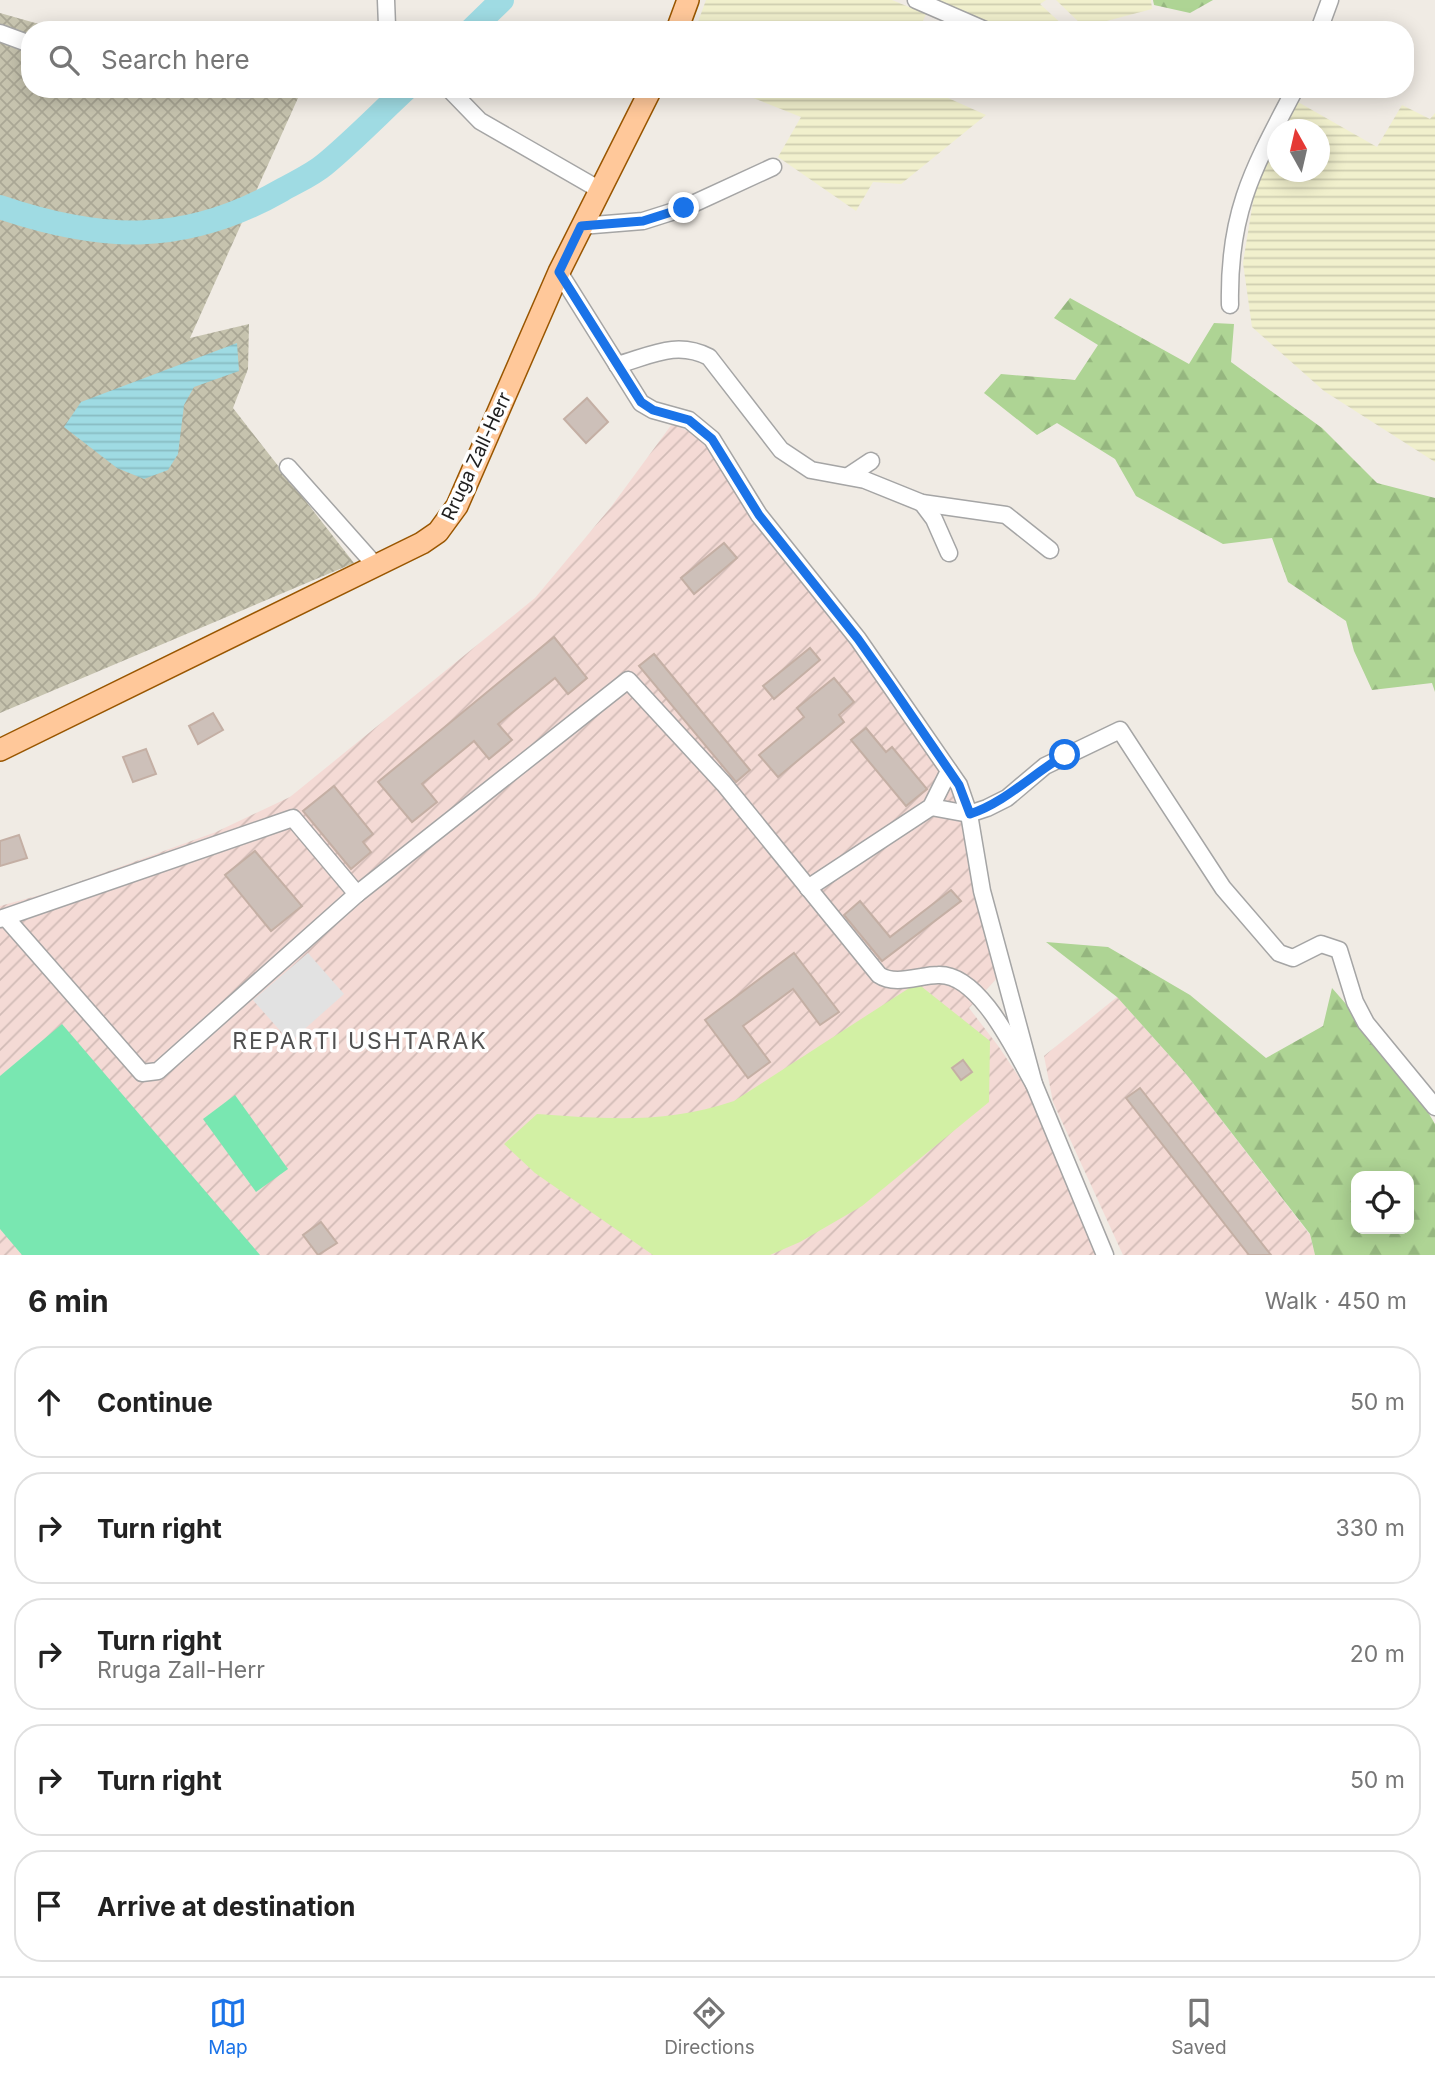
<!DOCTYPE html>
<html lang="en">
<head>
<meta charset="utf-8">
<style>
	:root { --surface:#fff; --page:#f6f6f6; --text:#222; --muted:#767676; --line:#e0e0e0; --accent:#1a73e8 }
	body { margin:0; font-family:Inter,sans-serif; background:var(--page); color:var(--text) }
	.controls { position:absolute; right:21px; bottom:21px; display:grid; overflow:hidden; border-radius:14px; box-shadow:0 4px 18px #0003 }
	.controls button { width:63px; height:63px; display:grid; place-items:center; padding:0; border:0; border-bottom:2px solid var(--line); background:var(--surface); color:var(--text); font:35px sans-serif }
	.compass { position:absolute; left:1267px; top:119px; width:63px; height:63px; border-radius:50%; background:var(--surface); box-shadow:0 4px 18px #0003; rotate:352deg }
	.stop { position:absolute; width:21px; height:21px; margin:-16px; border:5px solid #1a73e8; border-radius:50%; background:#fff }
	.stop.end { background:#1a73e8; border-color:#fff; box-shadow:0 2px 7px #0008 }
	.list { margin:0; padding:0; list-style:none }
	h2 { display:flex; justify-content:space-between; align-items:center; height:91px; margin:0; padding:0 28px; font-size:30px }
	h2 small { font-size:23px; font-weight:400; color:var(--muted) }
	.list li { display:grid; grid-template-columns:46px 1fr auto; gap:21px; align-items:center; box-sizing:border-box; height:112px; margin:0 14px 14px; padding:0 14px; border:2px solid var(--line); border-radius:28px }
	.list b { display:block; font-size:26px; white-space:nowrap }
	.list p { margin:0; font-size:23px; white-space:nowrap; color:var(--muted) }
	.list em { font-size:23px; font-style:normal; color:var(--muted) }
	.icon { flex:none; width:38px; height:38px; fill:none; stroke:currentColor; stroke-width:2; stroke-linecap:round; stroke-linejoin:round }
	.map { position:relative; flex:none; width:1435px; height:1255px; overflow:hidden }
	.search { position:absolute; background:var(--surface); box-shadow:0 4px 18px #0003; left:21px; right:21px; top:21px; height:77px; display:flex; align-items:center; gap:18px; box-sizing:border-box; padding:0 24px; border-radius:28px; color:var(--muted); font-size:26px }
	.sheet { height:721px; background:var(--surface) }
	nav { display:flex; justify-content:space-around; align-items:center; box-sizing:border-box; height:98px; border-top:2px solid var(--line); background:var(--surface); font-size:19px; color:var(--muted) }
	nav a { display:grid; justify-items:center; gap:4px }
	nav .on { color:var(--accent) }
	.map>svg:first-child { display:block }
</style>
</head>
<body>
<div class="map">
<svg width="1435" height="1255" viewBox="0 0 1435 1255">
	<defs>
		<pattern id="military-furrows" width="10" height="10" patternUnits="userSpaceOnUse" patternTransform="scale(1.75)"><rect width="10" height="10" fill="#f4dad5"/><path d="M-1 1l2-2M0 10L10 0M9 11l2-2" fill="none" stroke="#d1bbb6"/></pattern>
		<pattern id="construction-cross-hatch" width="8" height="8" patternUnits="userSpaceOnUse" patternTransform="scale(1.75)"><rect width="8" height="8" fill="#c6c3ae"/><path d="M0 0l8 8M0 8l8-8" fill="none" stroke="#aaa795"/></pattern>
		<pattern id="farmland-rules" width="6" height="5" patternUnits="userSpaceOnUse" patternTransform="scale(1.75)"><rect width="6" height="5" fill="#f1f0cd"/><path d="M0 2.5h6" fill="none" stroke="#cecdb0"/></pattern>
		<pattern id="forest-firs" width="22" height="20" patternUnits="userSpaceOnUse" patternTransform="scale(1.75)"><rect width="22" height="20" fill="#aed494"/><path d="M5 1l3.5 6h-7zM16 11l3.5 6h-7z" fill="#95b67f"/></pattern>
		<pattern id="water-rules" width="6" height="5" patternUnits="userSpaceOnUse" patternTransform="scale(1.75)"><rect width="6" height="5" fill="#9fdbe3"/><path d="M0 2.5h6" fill="none" stroke="#88bcc2"/></pattern>
	</defs>
	<rect width="100%" height="100%" fill="#f0ebe4"/>
	<g fill="url(#military-furrows)">
		<polygon points="672,424 697,435 791,562 851,632 930,750 964,808 1000,975 969,1008 999,1047 1037,1104 1102,1255 0,1255 0,906 51,892 216,832 290,797 535,598 611,507"/>
		<polygon points="1117,997 1186,1074 1310,1235 1315,1255 1123,1255 1053,1102 1044,1056"/>
	</g>
	<polygon fill="url(#construction-cross-hatch)" points="0,13 60,30 30,30 30,89 268,89 298,98 190,338 249,324 248,369 233,408 354,563 0,713"/>
	<g fill="url(#farmland-rules)">
		<polygon points="706,0 892,0 926,14 919,30 695,30"/>
		<polygon points="926,0 1046,0 1040,4 1065,27 995,30"/>
		<polygon points="1056,0 1151,0 1152,9 1084,27"/>
		<polygon points="731,89 928,89 986,115 901,184 873,182 856,211 778,157 801,117"/>
		<polygon points="1298,102 1377,147 1402,105 1430,119 1435,113 1435,462 1324,391 1252,327 1243,263 1256,183 1277,142 1278,172 1320,172 1320,130 1284,129"/>
	</g>
	<path fill="#d2f0a4" d="M917,983L990,1041L989,1102L862,1206L800,1242L770,1255H653L535,1173L504,1144L537,1114C607,1119 667,1124 734,1101Z"/>
	<g fill="url(#forest-firs)" fill-rule="evenodd">
		<polygon points="1153,0 1213,0 1190,13 1154,5"/>
		<polygon points="1070,298 1189,364 1214,323 1234,324 1231,362 1322,428 1377,483 1435,498 1435,692 1432,683 1372,690 1354,651 1346,621 1288,582 1272,538 1223,544 1136,496 1115,459 1057,423 1037,435 984,393 1001,374 1075,380 1098,345 1054,318"/>
		<path d="M1046,942L1108,947L1190,995L1266,1058L1323,1026L1332,988L1401,1067L1435,1124V1255H1315L1310,1234L1186,1074L1117,997ZM1356,1176H1409V1229H1356Z"/>
	</g>
	<g fill="#79e7b1">
		<polygon points="62,1024 260,1255 22,1255 0,1229 0,1076"/>
		<polygon points="235,1095 288,1169 256,1192 203,1119"/>
	</g>
	<polygon fill="#e2e2e2" points="308,953 344,994 290,1042 253,1000"/>
	<polygon fill="url(#water-rules)" points="237,343 239,371 194,387 184,405 178,454 168,470 144,479 117,468 64,427 81,402"/>
	<g fill="none" stroke-linecap="round" stroke-linejoin="round">
		<g stroke="#9fdbe3" stroke-width="24">
			<polyline points="471,30 502,0"/>
			<path d="M0,207C103,242 186,245 282,190C296,182 312,175 324,165C352,142 379,114 406,89"/>
		</g>
	</g>
	<g fill="#cdc0b9" stroke="#c4afa4" stroke-width="2">
		<polygon points="587,398 608,422 586,443 564,419"/>
		<polygon points="724,543 737,558 694,594 681,578"/>
		<polygon points="554,637 587,678 568,694 555,678 498,724 512,740 489,759 474,741 422,784 437,802 412,822 378,782"/>
		<polygon points="810,648 820,660 774,699 763,686"/>
		<polygon points="654,654 750,770 736,782 639,666"/>
		<polygon points="834,678 854,702 839,715 844,722 778,777 759,755 804,717 797,708"/>
		<polygon points="213,713 223,730 198,744 189,726"/>
		<polygon points="866,728 886,752 892,747 927,789 906,806 851,740"/>
		<polygon points="146,749 156,774 133,782 123,757"/>
		<polygon points="334,786 373,834 363,842 371,852 351,869 303,811"/>
		<polygon points="19,835 27,858 0,866 0,841"/>
		<polygon points="255,851 302,906 271,931 225,875"/>
		<polygon points="951,890 961,901 882,961 844,915 860,901 890,937"/>
		<polygon points="794,953 839,1012 820,1025 793,989 743,1026 770,1062 748,1078 705,1020"/>
		<polygon points="963,1060 972,1072 961,1080 952,1068"/>
		<polygon points="1140,1088 1271,1255 1249,1255 1126,1098"/>
		<polygon points="321,1222 337,1243 318,1255 303,1235"/>
	</g>
	<g fill="none" stroke-linecap="round" stroke-linejoin="round">
		<defs>
			<g id="minor">
				<polyline points="386,0 387,26"/>
				<polyline points="916,0 985,30"/>
				<polyline points="1319,30 1330,0"/>
				<polyline points="0,33 30,44"/>
				<polyline points="238,89 249,89"/>
				<polyline points="449,89 480,121 600,190"/>
				<polyline points="581,226 643,221 684,208 773,167"/>
				<polyline points="559,272 641,403 653,410 689,420 712,439 759,515 858,639 959,785 969,814 982,891 1034,1084 1105,1255"/>
				<path d="M1230,305C1228,212 1253,169 1295,89"/>
				<path d="M617,365C650,356 676,340 709,357L781,450L811,470L865,480L922,503L1006,515L1050,550"/>
				<polyline points="288,467 376,566"/>
				<polyline points="850,475 871,461"/>
				<polyline points="922,503 934,519 949,553"/>
				<polyline points="931,807 969,814 987,808 1007,798 1045,766 1120,730 1223,888 1279,953 1293,958 1321,944 1339,950 1355,1002 1366,1023 1435,1107"/>
				<polyline points="808,888 931,807 949,771"/>
				<polyline points="6,918 142,1073 158,1071 357,894"/>
				<path d="M0,919L293,818L357,894L628,680L724,784L879,975C895,986 920,975 938,975C980,973 1016,1053 1034,1084"/>
			</g>
			<g id="major">
				<polyline points="677,30 688,0"/>
				<polyline points="0,750 422,543 438,532 457,506 559,272 651,89"/>
			</g>
		</defs>
		<use href="#minor" stroke="#a5a5a5" stroke-width="19"/>
		<use href="#major" stroke="#995600" stroke-width="24"/>
		<use href="#minor" stroke="#fff" stroke-width="16"/>
		<use href="#major" stroke="#ffc89a" stroke-width="21"/>
	</g>
	<g fill="none" stroke-linecap="round" stroke-linejoin="round">
		<path stroke="#1a73e8" stroke-width="9" d="M684,208L643,221L581,226L559,272L641,402L653,410L689,420L712,439L759,515L858,639L890,684L959,785L970,814C1006,802 1032,774 1065,755"/>
	</g>
	<g text-anchor="middle" stroke-width="7" stroke-linejoin="round" paint-order="stroke">
		<g font-size="19" fill="#1e1e1e" stroke="#fff">
			<text transform="translate(476 456) rotate(-65)" y="7">Rruga Zall-Herr</text>
		</g>
		<g font-size="23" letter-spacing="2" fill="#515151" stroke="#fff">
			<text x="360" y="1049">REPARTI USHTARAK</text>
		</g>
	</g>
</svg>
<div class="controls">
<button><svg class="icon" aria-label="locate" viewBox="0 0 24 24"><circle cx="12" cy="12" r="6"/><path d="M12 2v4M12 18v4M2 12h4M18 12h4"/></svg></button>
</div>
<svg class="compass" viewBox="-18 -18 36 36"><path d="M0-13l5 13h-10z" fill="#e53935"/><path d="M0 13l5-13h-10z" fill="#767676"/></svg>
<div class="stop" style="left:1065px;top:755px"></div>
<div class="stop end" style="left:684px;top:208px"></div>
<div class="search"><svg class="icon" aria-label="search" viewBox="0 0 24 24"><circle cx="10" cy="10" r="6"/><path d="M15 15l6 6"/></svg>Search here</div>
</div>
<section class="sheet">
<h2>6 min<small>Walk · 450 m</small></h2>
<ul class="list">
<li><svg class="icon" aria-label="ahead" viewBox="0 0 24 24"><path d="M12 20V5M6 11l6-6 6 6"/></svg><div><b>Continue</b></div><em>50 m</em></li>
<li><svg class="icon" aria-label="right" viewBox="0 0 24 24"><path d="M7 20v-9h11M14 6l5 5-5 5"/></svg><div><b>Turn right</b></div><em>330 m</em></li>
<li><svg class="icon" aria-label="right" viewBox="0 0 24 24"><path d="M7 20v-9h11M14 6l5 5-5 5"/></svg><div><b>Turn right</b><p>Rruga Zall-Herr</p></div><em>20 m</em></li>
<li><svg class="icon" aria-label="right" viewBox="0 0 24 24"><path d="M7 20v-9h11M14 6l5 5-5 5"/></svg><div><b>Turn right</b></div><em>50 m</em></li>
<li><svg class="icon" aria-label="arrive" viewBox="0 0 24 24"><path d="M6 21V4h12l-3 4 3 4H6"/></svg><div><b>Arrive at destination</b></div></li>
</ul>
</section>
<nav>
<a class="on"><svg class="icon" aria-label="map" viewBox="0 0 24 24"><path d="M3 6l6-2 6 2 6-2v14l-6 2-6-2-6 2zM9 4v14M15 6v14"/></svg>Map</a>
<a><svg class="icon" aria-label="directions" viewBox="0 0 24 24"><path d="M12 3l9 9-9 9-9-9zM9 14v-3h6M13 9l2 2-2 2"/></svg>Directions</a>
<a><svg class="icon" aria-label="saved" viewBox="0 0 24 24"><path d="M7 4h10v16l-5-4-5 4z"/></svg>Saved</a>
</nav>
</body>
</html>
